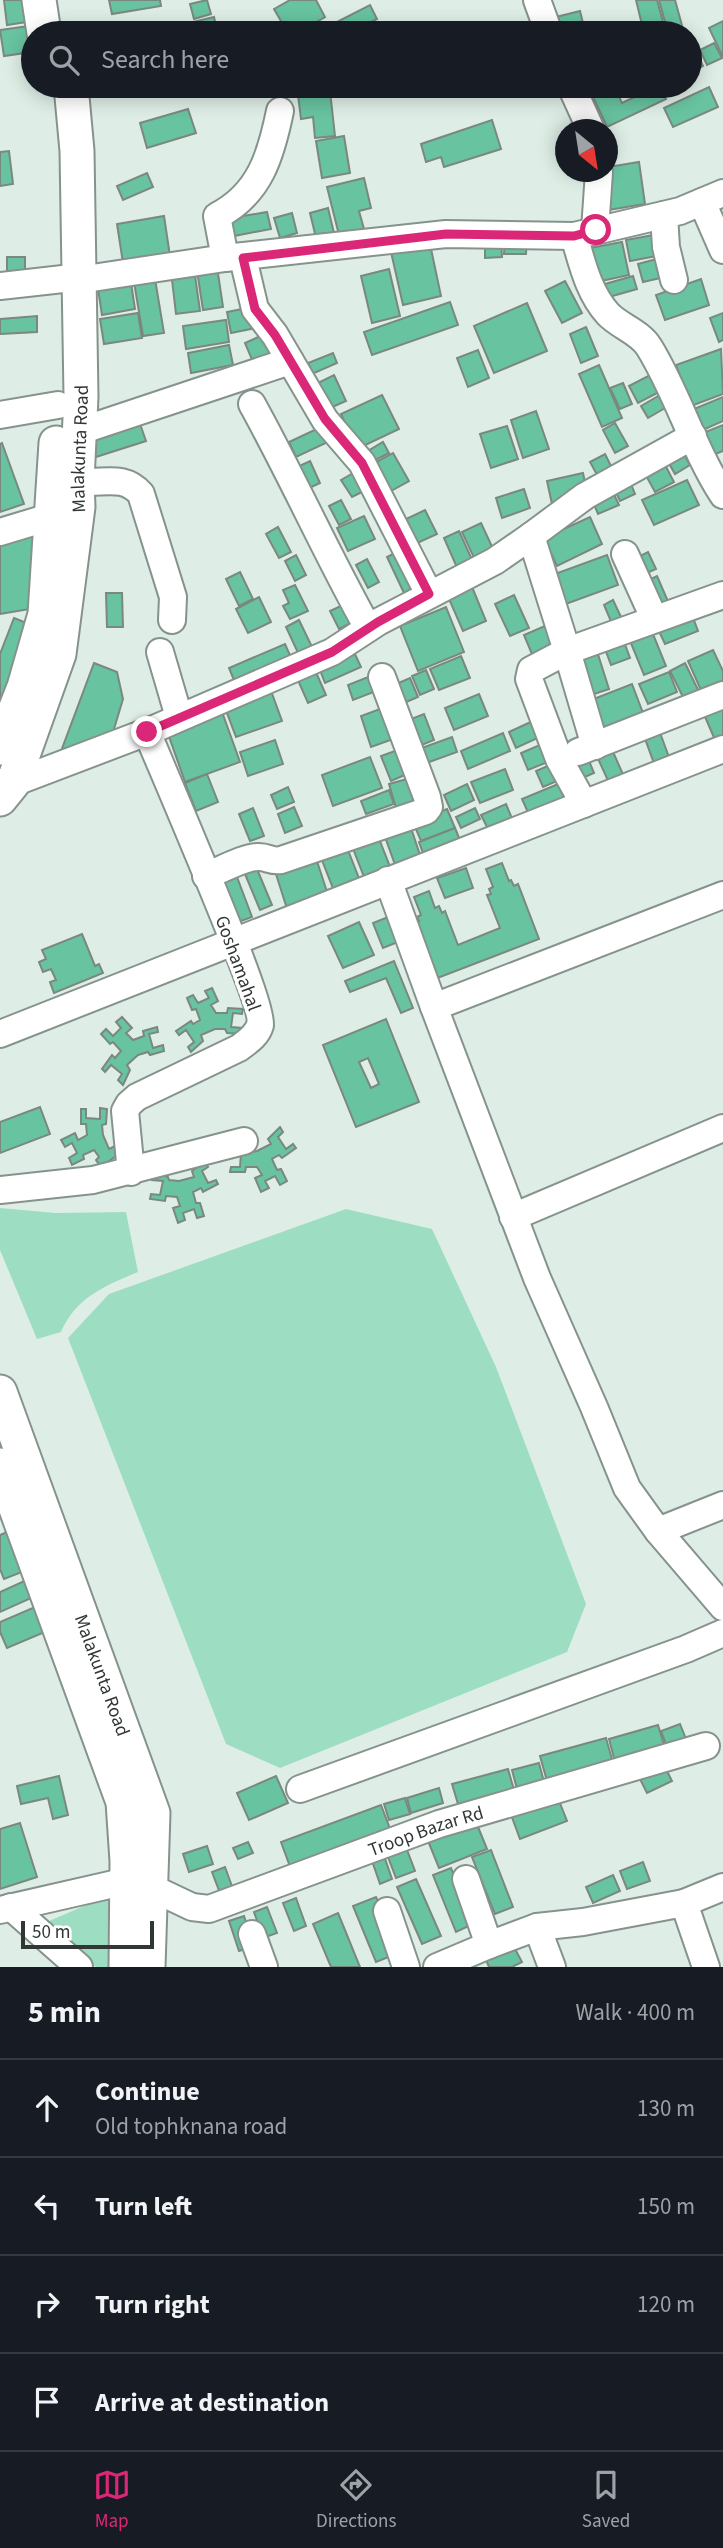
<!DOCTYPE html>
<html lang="en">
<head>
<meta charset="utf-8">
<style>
	:root { --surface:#171b24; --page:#242831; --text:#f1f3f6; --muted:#9ea1a6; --line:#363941; --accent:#db2777 }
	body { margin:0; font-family:"Source Sans 3",sans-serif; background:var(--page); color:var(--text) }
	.compass { position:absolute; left:555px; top:119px; width:63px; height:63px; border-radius:50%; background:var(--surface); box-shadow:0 4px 18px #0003; rotate:150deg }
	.scale { position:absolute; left:21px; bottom:18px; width:133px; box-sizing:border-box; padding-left:7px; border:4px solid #313734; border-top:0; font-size:19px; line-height:24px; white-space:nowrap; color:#313734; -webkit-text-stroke:5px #fff; paint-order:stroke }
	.stop { position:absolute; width:21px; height:21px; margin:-16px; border:5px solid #db2777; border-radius:50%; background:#fff }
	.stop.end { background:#db2777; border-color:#fff; box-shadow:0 2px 7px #0008 }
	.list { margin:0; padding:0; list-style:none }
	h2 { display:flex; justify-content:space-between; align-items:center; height:91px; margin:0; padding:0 28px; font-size:30px }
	h2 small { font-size:23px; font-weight:400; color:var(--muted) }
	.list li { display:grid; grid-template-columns:46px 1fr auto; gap:21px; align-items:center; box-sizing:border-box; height:98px; padding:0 28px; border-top:2px solid var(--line) }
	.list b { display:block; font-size:26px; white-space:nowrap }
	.list p { margin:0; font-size:23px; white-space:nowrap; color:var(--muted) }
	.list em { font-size:23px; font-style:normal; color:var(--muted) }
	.icon { flex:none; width:38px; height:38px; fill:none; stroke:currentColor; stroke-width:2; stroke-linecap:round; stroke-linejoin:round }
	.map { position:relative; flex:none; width:723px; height:1967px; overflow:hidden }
	.search { position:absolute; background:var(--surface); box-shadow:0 4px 18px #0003; left:21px; right:21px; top:21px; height:77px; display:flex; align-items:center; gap:18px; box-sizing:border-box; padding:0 24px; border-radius:38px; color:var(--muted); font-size:26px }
	.sheet { height:483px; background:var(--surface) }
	nav { display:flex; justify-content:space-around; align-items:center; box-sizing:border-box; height:98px; border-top:2px solid var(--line); background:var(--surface); font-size:19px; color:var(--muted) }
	nav a { display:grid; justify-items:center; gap:4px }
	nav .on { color:var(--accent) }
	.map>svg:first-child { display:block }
</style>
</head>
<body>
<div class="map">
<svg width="723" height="1967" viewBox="0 0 723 1967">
	<rect width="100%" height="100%" fill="#deeee6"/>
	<g fill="#9ddec2">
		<path d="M0,1208L56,1213L126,1212L138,1272C105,1286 76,1297 61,1332L37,1339L0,1250Z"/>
		<polygon points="346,1209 432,1229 496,1367 586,1604 567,1652 280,1768 226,1744 68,1338 109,1294"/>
		<polygon points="119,1891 119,1967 96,1967 42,1924"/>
	</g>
	<g fill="#68c3a0" stroke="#7a8881" stroke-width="2" fill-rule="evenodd">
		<polygon points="4,0 37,0 40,20 7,25"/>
		<polygon points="109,0 160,0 161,6 112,14"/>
		<polygon points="207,0 211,14 194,19 190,4"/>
		<polygon points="290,0 316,0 325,17 297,33 288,33 274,9"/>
		<polygon points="636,0 657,0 666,33 644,33"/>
		<polygon points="659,0 675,0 683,29 668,33"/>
		<polygon points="370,5 377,19 350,33 340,33 335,23"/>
		<polygon points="580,11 585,31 556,33 552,18"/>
		<polygon points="214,17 217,30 196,33 193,22"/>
		<polygon points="723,21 723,57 709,28"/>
		<polygon points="166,22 168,33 116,33 116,29"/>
		<polygon points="36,25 33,33 33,52 4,56 0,30"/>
		<polygon points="692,42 703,66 690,72 690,43"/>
		<polygon points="714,43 722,58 707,65 700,50"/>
		<polygon points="588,86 614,86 622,103 637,96 632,86 659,86 666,99 607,127"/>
		<polygon points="709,87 718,107 673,127 664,108"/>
		<polygon points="330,91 335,136 315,138 313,117 301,119 298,95"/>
		<polygon points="188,109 196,133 147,148 140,123"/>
		<polygon points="492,120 501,149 444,167 441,157 426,162 421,144"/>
		<polygon points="344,136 350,173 322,178 316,141"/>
		<polygon points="9,151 13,184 0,186 0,152"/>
		<polygon points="639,162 645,204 608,210 608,167"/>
		<polygon points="147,173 153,187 123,200 117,186"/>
		<polygon points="364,178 371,208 359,211 364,229 339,235 327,187"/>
		<polygon points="328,208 334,233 316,238 310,213"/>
		<polygon points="267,212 271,229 234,236 231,218"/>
		<polygon points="292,213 297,233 280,238 274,218"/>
		<polygon points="164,216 170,256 123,263 117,224"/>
		<polygon points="659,234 662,255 630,261 626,240"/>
		<polygon points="505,238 527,239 526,254 504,254"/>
		<polygon points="501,240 502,257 485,258 485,241"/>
		<polygon points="622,242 629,275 592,283 585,249"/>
		<polygon points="430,244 441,296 403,305 391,252"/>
		<rect x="7" y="257" width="18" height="22"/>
		<polygon points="664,257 669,276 643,282 638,264"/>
		<polygon points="216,260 223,307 203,310 196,264"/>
		<polygon points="194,268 200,311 176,314 171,271"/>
		<polygon points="389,269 400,316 372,323 361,276"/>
		<polygon points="154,273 164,333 143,336 133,276"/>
		<polygon points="130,276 135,309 102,315 97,282"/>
		<polygon points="633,276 637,289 602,299 598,286"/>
		<polygon points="701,279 709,305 665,320 656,295"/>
		<polygon points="565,281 582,313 562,323 545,291"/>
		<polygon points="450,302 458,325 372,355 364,332"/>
		<polygon points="527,303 547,351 494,373 474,326"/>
		<polygon points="252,307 256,328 231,333 227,312"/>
		<polygon points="138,313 142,338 104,344 100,319"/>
		<polygon points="723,313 723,340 719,342 710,318"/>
		<polygon points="37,316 37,332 0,334 0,319"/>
		<polygon points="226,320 229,342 186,349 183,326"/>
		<polygon points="586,327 598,356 581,363 570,334"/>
		<polygon points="265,334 277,359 256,369 245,343"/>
		<polygon points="229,345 233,365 191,373 188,353"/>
		<polygon points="721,349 723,394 691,406 676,365"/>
		<polygon points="478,350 489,378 468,387 457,358"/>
		<polygon points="333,353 337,363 312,374 308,363"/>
		<polygon points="599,365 622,418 602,427 579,374"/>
		<polygon points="654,373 663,390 638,403 629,386"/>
		<polygon points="334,375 346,401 328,409 316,384"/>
		<polygon points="623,383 632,404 620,409 610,388"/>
		<polygon points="665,392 672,404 648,418 641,406"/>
		<polygon points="382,395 399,429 357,449 341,414"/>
		<polygon points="723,397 723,421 703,430 694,409"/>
		<polygon points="536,411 549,449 523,458 511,420"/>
		<polygon points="138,418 146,441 96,457 89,434"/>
		<polygon points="615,423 628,446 615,453 603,430"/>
		<polygon points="325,425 332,440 296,457 289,442"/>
		<polygon points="723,425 723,451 706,458 698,435"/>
		<polygon points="507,426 518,459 491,468 480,434"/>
		<polygon points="383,442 389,453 372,462 366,452"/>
		<polygon points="2,443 24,504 0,512 0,444"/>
		<polygon points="678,444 690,465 675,474 663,453"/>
		<polygon points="393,453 409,481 391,491 375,463"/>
		<polygon points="605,454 616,476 602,484 590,462"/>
		<polygon points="310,461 320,483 303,491 293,469"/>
		<polygon points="663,461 674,482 655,492 644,472"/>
		<polygon points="355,472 366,490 352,497 341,480"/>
		<polygon points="583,473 586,487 575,499 552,504 547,481"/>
		<polygon points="629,479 635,494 620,501 613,486"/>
		<polygon points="687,480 699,505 654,525 642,500"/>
		<polygon points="611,488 619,505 598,514 591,497"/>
		<polygon points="524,489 530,508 502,518 496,498"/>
		<polygon points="341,500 351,519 339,525 329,506"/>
		<polygon points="425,510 437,534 413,545 402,521"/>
		<polygon points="364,516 375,539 348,551 337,528"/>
		<polygon points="590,517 602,544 557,566 544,538"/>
		<polygon points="481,523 495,553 476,562 462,532"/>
		<polygon points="278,527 291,552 279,558 266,534"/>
		<polygon points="43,530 36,608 0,614 0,543"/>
		<polygon points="459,531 474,564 459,572 444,538"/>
		<polygon points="403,549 419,585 404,593 387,557"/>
		<polygon points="648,552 656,569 640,576 632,560"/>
		<polygon points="296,555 306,575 295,581 285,561"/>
		<polygon points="607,555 618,585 563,605 552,575"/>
		<polygon points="367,559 379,582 368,588 356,565"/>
		<polygon points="240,572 253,599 239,606 226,579"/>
		<polygon points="657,576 670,606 655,613 641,584"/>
		<polygon points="470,582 486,621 463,631 446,592"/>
		<polygon points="295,585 308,611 290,619 283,606 289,603 283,590"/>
		<polygon points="106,593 122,593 123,627 107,627"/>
		<polygon points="514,595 529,628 510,636 495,604"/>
		<polygon points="259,597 271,622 248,633 236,609"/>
		<polygon points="613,600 622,619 612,624 604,605"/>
		<polygon points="347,603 355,621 339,629 330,611"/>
		<polygon points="446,607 464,652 418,671 400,626"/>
		<polygon points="692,615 698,631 665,644 658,629"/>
		<polygon points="14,618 39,628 0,727 0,654"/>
		<polygon points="299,620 313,649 299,655 286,627"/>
		<polygon points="554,622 564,647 534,659 524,635"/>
		<polygon points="648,622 666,666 644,675 626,631"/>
		<polygon points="623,639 630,658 611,665 604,646"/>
		<polygon points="285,644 295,667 238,690 229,668"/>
		<polygon points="596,648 609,689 591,695 578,654"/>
		<polygon points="713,650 723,671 723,686 703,695 688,661"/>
		<polygon points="345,653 347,658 355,654 361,667 325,683 318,665"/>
		<polygon points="461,656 470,678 439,690 430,669"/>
		<polygon points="94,663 117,672 123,699 111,739 57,762"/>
		<polygon points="685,663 702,698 687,705 670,671"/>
		<polygon points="315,670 326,695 308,703 297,678"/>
		<polygon points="426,670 434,689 420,695 412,676"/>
		<polygon points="669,672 677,692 648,704 639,684"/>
		<polygon points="378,673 384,688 353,700 348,685"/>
		<polygon points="410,678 418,697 404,703 396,684"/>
		<polygon points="632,684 646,721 605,736 591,700"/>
		<polygon points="270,688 282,721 236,737 224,705"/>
		<polygon points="479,694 488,716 454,730 445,708"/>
		<polygon points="388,706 399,737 371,747 361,716"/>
		<polygon points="221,709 240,762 185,782 166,728"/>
		<polygon points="723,709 723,745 718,747 703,712"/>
		<polygon points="424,714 434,740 417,747 406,721"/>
		<polygon points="537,719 544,735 516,748 509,732"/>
		<polygon points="659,730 670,760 655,766 644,736"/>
		<polygon points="503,733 510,751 468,769 461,751"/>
		<polygon points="452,737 457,752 421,765 416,750"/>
		<polygon points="275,740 283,764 248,776 240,752"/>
		<polygon points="547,742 555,759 528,770 521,753"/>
		<polygon points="610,745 625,779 610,785 595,752"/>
		<polygon points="403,748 412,772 391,781 381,756"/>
		<polygon points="587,756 594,773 578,780 571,763"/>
		<polygon points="370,757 382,788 333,806 322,775"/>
		<polygon points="557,762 564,778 543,787 536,771"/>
		<polygon points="505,769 513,790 480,803 471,782"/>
		<polygon points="207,774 218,802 196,811 185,783"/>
		<polygon points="414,777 421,800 396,808 389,784"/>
		<polygon points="467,784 474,800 451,811 444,795"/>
		<polygon points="558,784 566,801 530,817 522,799"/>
		<polygon points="288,787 294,802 277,809 271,795"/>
		<polygon points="389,790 394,804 366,814 361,801"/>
		<polygon points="506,804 513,821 489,831 481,815"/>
		<polygon points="294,807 302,826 285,833 278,814"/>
		<polygon points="253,808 264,836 250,841 239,814"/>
		<polygon points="475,808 480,819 461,828 456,817"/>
		<polygon points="447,809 455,828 421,841 413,822"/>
		<polygon points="410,825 423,864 398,873 384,834"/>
		<polygon points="455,828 464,850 427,864 419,842"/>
		<polygon points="378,836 394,877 368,887 352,846"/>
		<polygon points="346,845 362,886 336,896 320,855"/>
		<polygon points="316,858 330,901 289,915 275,871"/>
		<polygon points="502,863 509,881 511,880 514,886 518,884 539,939 435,979 414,923 419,921 417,917 421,915 414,897 429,891 435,908 439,906 442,913 445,911 458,945 500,928 487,895 491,894 489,889 493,887 486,869"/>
		<polygon points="466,868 473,888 445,898 437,878"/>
		<polygon points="257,869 272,905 260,910 245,874"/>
		<polygon points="237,877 252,917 233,924 218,884"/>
		<polygon points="393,915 403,940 383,948 373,923"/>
		<polygon points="359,922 374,955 343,968 328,936"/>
		<polygon points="82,934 95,966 99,964 103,973 54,993 50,982 56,980 51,969 43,972 39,962 46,959 42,950"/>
		<polygon points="394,961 413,1008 401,1013 386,978 350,992 345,981"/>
		<polygon points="212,988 218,1001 211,1005 216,1013 227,1013 228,1008 243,1009 242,1014 233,1013 231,1027 243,1028 241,1034 227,1033 225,1029 215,1029 201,1035 203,1041 191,1052 188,1047 194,1042 186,1030 179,1035 176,1031 191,1021 193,1024 200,1020 196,1009 192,1010 187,998 193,995 198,1003 209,998 205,991"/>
		<polygon points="122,1017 132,1028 126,1033 133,1040 144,1036 143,1031 157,1027 158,1032 149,1034 153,1048 163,1045 164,1051 150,1055 148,1052 138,1055 127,1065 130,1070 123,1085 118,1080 122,1074 111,1065 105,1072 102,1069 112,1055 115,1058 121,1051 113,1042 110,1044 101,1034 106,1029 113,1036 121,1028 116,1022"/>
		<path d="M386,1019L419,1102L356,1127L323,1045ZM368,1058L379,1084L371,1088L359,1062Z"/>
		<polygon points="40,1107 50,1134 0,1153 0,1122"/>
		<polygon points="100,1108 107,1109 106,1124 102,1125 103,1135 109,1149 115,1146 127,1158 116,1156 105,1164 106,1174 96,1160 99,1157 94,1150 83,1155 84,1159 72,1165 69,1158 77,1153 72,1143 65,1147 61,1140 75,1133 78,1140 87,1135 86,1124 81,1124 81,1109 86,1109 86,1118 100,1119"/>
		<polygon points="280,1127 283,1132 278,1137 286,1149 293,1144 296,1148 282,1158 279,1155 272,1159 277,1170 281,1169 287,1181 280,1185 275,1176 265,1181 269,1188 261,1192 255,1178 262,1175 257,1167 246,1167 245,1172 230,1172 231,1167 240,1167 241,1153 257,1151 271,1144 268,1139"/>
		<polygon points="205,1161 208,1167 202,1171 208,1183 216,1180 218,1184 203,1192 201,1188 193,1192 196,1203 200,1203 204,1216 197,1218 194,1209 183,1213 185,1220 178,1223 173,1208 180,1206 177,1197 166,1196 165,1201 150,1199 151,1194 160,1195 163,1181 152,1180 154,1173 168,1177 169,1180 179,1181 194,1177 192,1171"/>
		<polygon points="11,1530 27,1570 4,1579 0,1569 0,1535"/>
		<polygon points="33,1577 40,1594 0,1612 0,1592"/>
		<polygon points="42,1604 52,1629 7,1648 0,1632 0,1622"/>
		<polygon points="680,1724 688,1744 669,1752 661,1731"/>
		<polygon points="658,1725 665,1748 615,1762 609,1739"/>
		<polygon points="606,1738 613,1763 547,1781 540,1756"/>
		<polygon points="539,1763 544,1782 517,1789 512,1770"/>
		<polygon points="664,1765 672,1781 647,1793 639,1777"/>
		<polygon points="508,1769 514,1790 458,1804 452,1784"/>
		<polygon points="59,1776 68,1815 53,1819 48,1798 21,1804 17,1786"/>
		<polygon points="276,1776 288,1803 249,1820 237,1793"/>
		<polygon points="439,1788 443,1803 411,1813 407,1798"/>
		<polygon points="556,1793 567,1821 520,1839 510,1812"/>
		<polygon points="405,1798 410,1814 389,1820 384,1804"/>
		<polygon points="381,1805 392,1834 292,1872 281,1842"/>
		<polygon points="474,1817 487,1849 439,1868 426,1836"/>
		<polygon points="20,1823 37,1877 0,1889 0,1829"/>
		<polygon points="248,1842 253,1853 238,1859 233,1848"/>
		<polygon points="404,1842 415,1871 396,1878 385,1849"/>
		<polygon points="207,1846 213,1864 189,1872 183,1854"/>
		<polygon points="381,1847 392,1879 380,1884 369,1852"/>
		<polygon points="491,1850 513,1907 495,1914 472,1857"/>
		<polygon points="643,1862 650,1881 627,1889 620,1871"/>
		<polygon points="225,1867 233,1889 220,1893 212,1872"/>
		<polygon points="451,1868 473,1924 456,1932 433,1875"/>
		<polygon points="613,1875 620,1891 593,1903 586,1887"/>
		<polygon points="416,1879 441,1936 422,1944 397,1887"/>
		<polygon points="376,1897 399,1953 376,1962 353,1906"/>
		<polygon points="296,1898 306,1926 294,1931 283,1903"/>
		<polygon points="267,1907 277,1933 263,1938 254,1912"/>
		<polygon points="338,1913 360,1967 331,1967 313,1924"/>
		<polygon points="244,1916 254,1946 239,1951 229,1921"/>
		<polygon points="514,1947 522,1962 512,1967 489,1967 486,1960"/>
	</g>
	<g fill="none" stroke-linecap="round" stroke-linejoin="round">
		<defs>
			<g id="minor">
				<polyline points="537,0 549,33"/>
				<polyline points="571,86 591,130"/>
				<polyline points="702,202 723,250"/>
				<polyline points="664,215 666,247 674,280"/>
				<polyline points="595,230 599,172"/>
				<path d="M574,236C582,262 588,292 608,314C619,326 640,332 649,347C678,394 693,449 723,495"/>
				<path d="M225,258L217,216C260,194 271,155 280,111"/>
				<polyline points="243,258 255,309 275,335 325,420 362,463 429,594"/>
				<polyline points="79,280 225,258 446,234 574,236 680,211 723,193"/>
				<polyline points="0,286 63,279"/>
				<path d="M252,404C293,478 327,555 368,628"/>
				<polyline points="0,415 58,405"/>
				<polyline points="79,429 92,427 290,361"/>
				<path d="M77,481C102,485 123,473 141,494L173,597L172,620"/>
				<polyline points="0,532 53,516"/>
				<polyline points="531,536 585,496 693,436"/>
				<polyline points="625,554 654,618"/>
				<polyline points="160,652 179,717"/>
				<polyline points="595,746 567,651 723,595"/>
				<polyline points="578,752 723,695"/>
				<polyline points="2,782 13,783 147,732 332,652 378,622 495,561 531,536 567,651 531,670 529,679 559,759 584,804"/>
				<path d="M206,876C219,871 246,856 259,857C268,857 272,862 281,860L426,811L429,807L427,797L382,677"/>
				<polyline points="388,880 434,1007 537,1278 594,1407 627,1488 658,1531 723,1607"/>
				<polyline points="434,1007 723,895"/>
				<polyline points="0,1034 723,749"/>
				<path d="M131,1172L125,1111L129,1104L137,1097L239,1048C247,1042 257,1036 260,1025C265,1005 162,769 147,732"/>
				<polyline points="0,1190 93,1180 244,1141"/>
				<polyline points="513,1217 723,1128"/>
				<polyline points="658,1531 723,1505"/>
				<polyline points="300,1789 686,1649 723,1633"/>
				<polyline points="466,1879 489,1945 537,1927 583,1922 684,1903"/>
				<path id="s1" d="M152,1888L192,1907L209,1909L439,1824L706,1746"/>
				<polyline points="11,1907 79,1967"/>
				<polyline points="0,1910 127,1881"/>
				<polyline points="387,1911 406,1967"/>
				<polyline points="537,1927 552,1967"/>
				<polyline points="252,1934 264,1967"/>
				<polyline points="437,1967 489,1945"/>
				<polyline points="706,1967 684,1903 723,1887"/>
			</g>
			<g id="major">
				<polyline points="39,0 44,33"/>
				<polyline points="0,748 24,687 45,614 56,443"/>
				<path id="s2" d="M0,799L13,783L59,654L78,507L77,481L81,397L77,151L71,86"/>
				<path id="s3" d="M0,1392L153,1813L148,1967"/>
				<polyline points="0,1465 123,1802 127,1861 126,1967"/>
			</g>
		</defs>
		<use href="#minor" stroke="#85938c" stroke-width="30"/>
		<use href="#major" stroke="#85938c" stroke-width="37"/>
		<use href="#minor" stroke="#fff" stroke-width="26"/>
		<use href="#major" stroke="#fff" stroke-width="33"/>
	</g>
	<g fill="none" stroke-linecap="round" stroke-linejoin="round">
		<polyline stroke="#db2777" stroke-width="9" points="147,732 332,652 378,622 429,594 362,463 325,419 275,335 255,309 243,258 446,234 574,236 596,230"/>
	</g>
	<g text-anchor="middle" stroke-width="7" stroke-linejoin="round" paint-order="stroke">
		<g font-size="19" fill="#313734" stroke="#fff">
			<text dy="7" stroke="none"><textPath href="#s2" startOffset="364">Malakunta Road</textPath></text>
			<text transform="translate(239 963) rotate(70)" y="7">Goshamahal</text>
			<text dy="7" stroke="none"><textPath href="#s3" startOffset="301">Malakunta Road</textPath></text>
			<text dy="7" stroke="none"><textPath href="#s1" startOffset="292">Troop Bazar Rd</textPath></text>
		</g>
	</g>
</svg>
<svg class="compass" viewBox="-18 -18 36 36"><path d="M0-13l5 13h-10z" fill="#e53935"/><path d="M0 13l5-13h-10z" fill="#9ea1a6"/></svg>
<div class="scale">50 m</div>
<div class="stop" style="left:596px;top:230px"></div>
<div class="stop end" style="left:147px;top:732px"></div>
<div class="search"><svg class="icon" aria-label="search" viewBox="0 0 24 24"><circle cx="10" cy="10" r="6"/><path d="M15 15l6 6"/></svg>Search here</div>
</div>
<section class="sheet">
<h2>5 min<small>Walk · 400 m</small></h2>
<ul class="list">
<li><svg class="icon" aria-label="ahead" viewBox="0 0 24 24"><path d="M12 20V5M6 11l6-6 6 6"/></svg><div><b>Continue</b><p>Old tophknana road</p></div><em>130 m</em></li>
<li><svg class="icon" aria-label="left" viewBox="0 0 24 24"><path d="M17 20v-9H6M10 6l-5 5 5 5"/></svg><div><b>Turn left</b></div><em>150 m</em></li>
<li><svg class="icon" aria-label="right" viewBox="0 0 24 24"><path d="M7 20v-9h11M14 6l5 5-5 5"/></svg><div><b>Turn right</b></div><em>120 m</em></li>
<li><svg class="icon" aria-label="arrive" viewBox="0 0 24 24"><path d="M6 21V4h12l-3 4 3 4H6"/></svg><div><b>Arrive at destination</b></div></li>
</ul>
</section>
<nav>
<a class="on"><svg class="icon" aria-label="map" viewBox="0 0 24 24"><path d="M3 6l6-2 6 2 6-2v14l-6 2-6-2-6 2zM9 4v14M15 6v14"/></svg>Map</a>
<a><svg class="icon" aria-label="directions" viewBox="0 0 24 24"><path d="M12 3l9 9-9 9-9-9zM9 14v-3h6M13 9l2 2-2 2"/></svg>Directions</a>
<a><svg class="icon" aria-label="saved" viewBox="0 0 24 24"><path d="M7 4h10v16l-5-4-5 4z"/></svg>Saved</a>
</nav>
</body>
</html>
